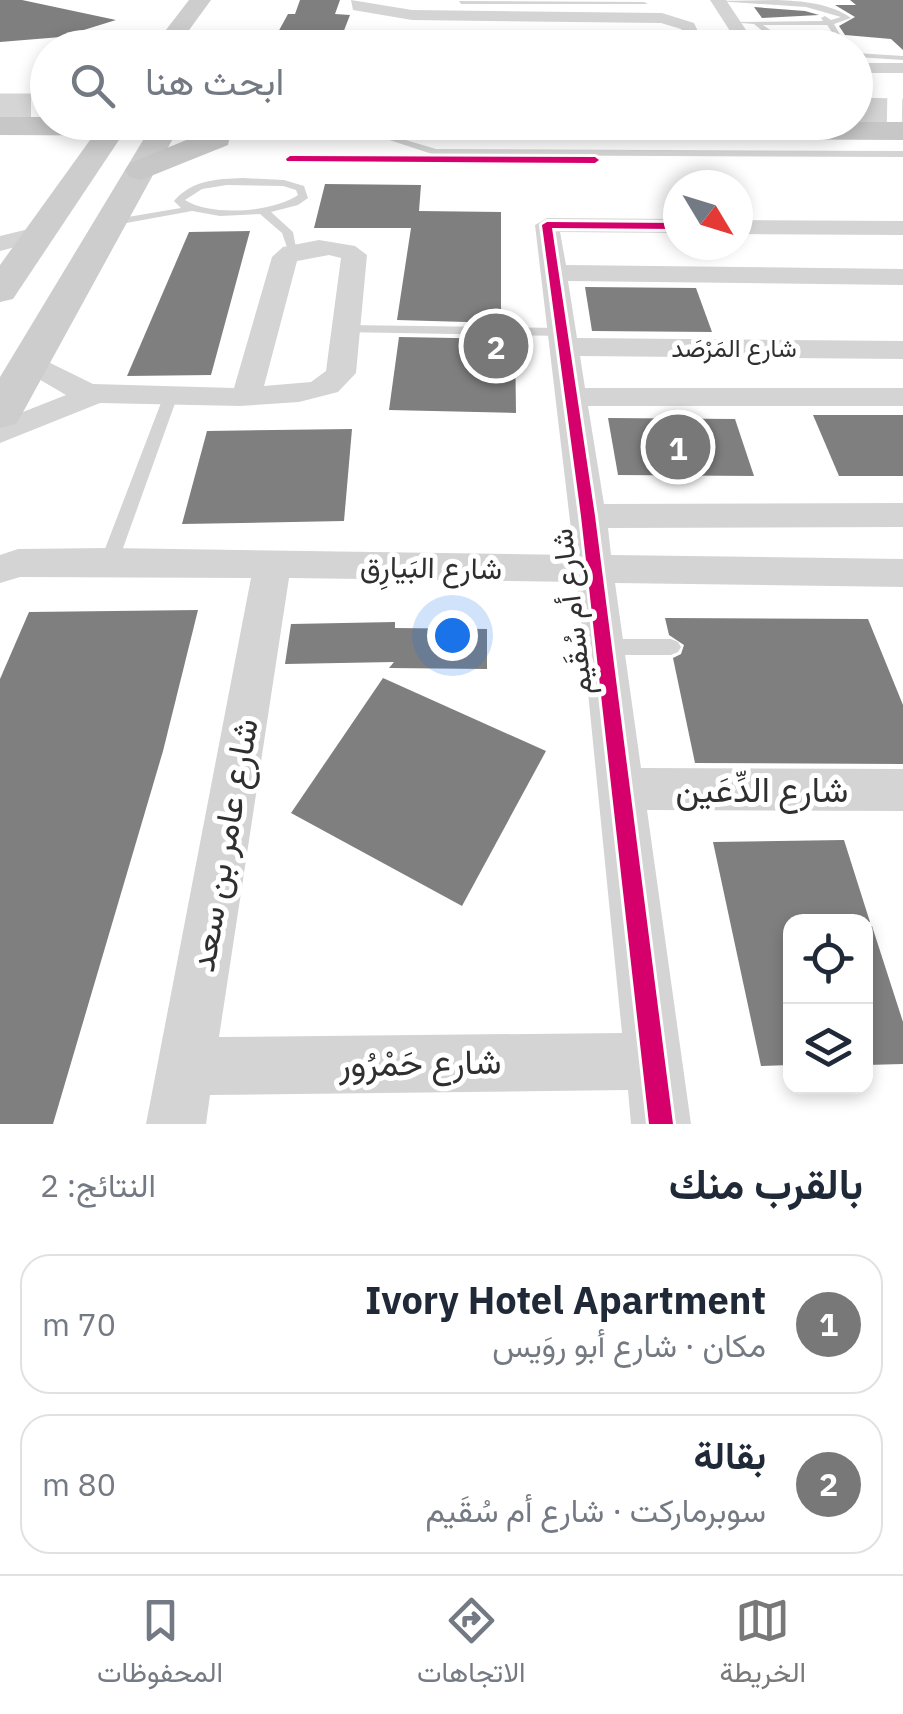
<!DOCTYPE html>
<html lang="ar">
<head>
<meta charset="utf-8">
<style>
	:root { --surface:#fff; --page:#f6f6f7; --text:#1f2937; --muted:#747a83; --line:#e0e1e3; --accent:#787878 }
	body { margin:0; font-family:"IBM Plex Sans",Vazirmatn,sans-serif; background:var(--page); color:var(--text); direction:rtl }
	.controls { position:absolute; right:30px; bottom:30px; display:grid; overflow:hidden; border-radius:20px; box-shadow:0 5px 15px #0003 }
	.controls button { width:90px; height:90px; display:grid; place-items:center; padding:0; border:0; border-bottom:2px solid var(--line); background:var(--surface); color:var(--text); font:50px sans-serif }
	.compass { position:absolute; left:663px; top:170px; width:90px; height:90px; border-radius:50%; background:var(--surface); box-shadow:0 5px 15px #0003; rotate:128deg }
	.you { position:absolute; left:452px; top:635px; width:35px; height:35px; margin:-25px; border:8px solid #fff; border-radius:50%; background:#1a73e8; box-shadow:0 0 0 15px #1a73e833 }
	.badge { display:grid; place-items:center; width:65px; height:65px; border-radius:50%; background:var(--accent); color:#fff; font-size:32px; font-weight:700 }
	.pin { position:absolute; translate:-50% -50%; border:5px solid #fff; box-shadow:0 2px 10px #0006 }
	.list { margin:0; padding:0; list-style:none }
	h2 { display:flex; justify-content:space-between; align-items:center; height:130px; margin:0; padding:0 40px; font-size:42px }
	h2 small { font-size:32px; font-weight:400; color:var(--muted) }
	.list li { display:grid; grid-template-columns:65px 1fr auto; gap:30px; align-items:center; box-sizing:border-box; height:140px; margin:0 20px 20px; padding:0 20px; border:2px solid var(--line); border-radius:30px }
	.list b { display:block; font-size:38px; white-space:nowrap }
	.list p { margin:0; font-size:32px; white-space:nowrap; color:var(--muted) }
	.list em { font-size:32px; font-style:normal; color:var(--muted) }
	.icon { flex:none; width:55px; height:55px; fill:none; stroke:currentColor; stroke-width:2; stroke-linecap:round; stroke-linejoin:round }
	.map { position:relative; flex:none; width:903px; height:1124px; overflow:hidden; direction:ltr }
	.search { position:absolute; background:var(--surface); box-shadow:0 5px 15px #0003; left:30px; right:30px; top:30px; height:110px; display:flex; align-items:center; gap:25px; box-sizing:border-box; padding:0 35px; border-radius:55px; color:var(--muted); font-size:38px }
	.sheet { height:450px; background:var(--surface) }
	nav { display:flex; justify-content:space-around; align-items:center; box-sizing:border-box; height:140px; border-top:2px solid var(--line); background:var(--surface); font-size:28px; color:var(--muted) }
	nav a { display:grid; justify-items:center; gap:5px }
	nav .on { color:var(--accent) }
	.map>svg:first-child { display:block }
</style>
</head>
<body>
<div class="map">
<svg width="903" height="1124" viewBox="0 0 903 1124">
	<rect width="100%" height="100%" fill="#fff"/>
	<g fill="#7f7f7f">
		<polygon points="0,0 22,0 116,20 61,37 0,42"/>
		<polygon points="300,0 340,0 335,14 350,15 338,46 271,45 288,14 295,14"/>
		<polygon points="850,0 903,0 903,50 891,39 845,35 839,26 855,17 835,5 856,5"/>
		<polygon points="754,7 805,11 819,15 762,18"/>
		<polygon points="325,184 421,185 419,211 501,212 501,323 397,320 411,228 314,228"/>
		<polygon points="250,231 211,375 127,376 189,232"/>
		<polygon points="585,287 696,288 712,332 592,331"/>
		<polygon points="399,337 515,339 516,413 389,410"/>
		<polygon points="813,415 903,415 903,476 839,476"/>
		<polygon points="608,418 735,419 754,476 618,475"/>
		<polygon points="352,429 344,521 182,524 207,431"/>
		<polygon points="198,610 163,751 53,1124 0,1124 0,679 29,612"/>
		<polygon points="665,618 868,619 903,705 903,764 695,763 673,658 681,654 684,645 669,635"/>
		<polygon points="395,622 395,628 487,629 487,669 389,668 394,662 285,664 291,624"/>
		<polygon points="383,678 546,751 462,906 291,813"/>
		<polygon points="844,840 870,922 790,922 790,1065 761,1066 713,842"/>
		<polygon points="872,926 903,1022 903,1064 866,1065 866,927"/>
	</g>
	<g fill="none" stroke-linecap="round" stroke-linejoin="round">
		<g stroke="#d5d5d5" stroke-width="31" stroke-dasharray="31 15" stroke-linecap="butt">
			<polyline points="0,109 48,109"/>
			<polyline points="856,113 903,114"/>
		</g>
		<g fill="#d4d4d4" fill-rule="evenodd">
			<path d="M777,0C802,1 830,3 851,18L834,24L842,38L818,43H794L770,37L754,24L729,22L823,21L821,18L825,16L831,20L841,17L806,7L715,1ZM763,25H827L834,35C809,42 784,41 763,25Z"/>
			<polygon points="459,1 644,2 648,4 461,4"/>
			<polygon points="856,53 903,56 903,60 856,57"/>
			<polygon points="365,128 436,149 903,151 903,157 435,155 365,132"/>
			<path d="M243,178L284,180L304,186L308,198L298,205L271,212L293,232L297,253H289L282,233L260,214L220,216L192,211L110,226L104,223L110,220L181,208L174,201C192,180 216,179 243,178ZM227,185L283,186L296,190L298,195C274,212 211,217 185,200L202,189Z"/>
			<polygon points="347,325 562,328 569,332 562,336 342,332 340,329"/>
			<polygon points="171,391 178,395 118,562 115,567 103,567 100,562 164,395"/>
			<polygon points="603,639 671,639 678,642 681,647 678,652 671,655 603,655 596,652 593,647 596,642"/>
		</g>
		<g fill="#d4d4d4" fill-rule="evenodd">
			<polygon points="351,0 412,10 662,13 694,23 706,48 689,48 681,29 661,23 412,20 353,10"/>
			<polygon points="710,0 726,0 758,48 741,48"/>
			<rect x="856" y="63" width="47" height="10"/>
			<path d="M547,218L678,219V233L560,232L566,265L903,269V285L568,281L577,338L903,341V359L580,356L585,388H903V406H588L604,504L903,503V527L608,528L611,555L903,559V587L615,583L641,768L903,769V811L647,810L691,1124H631L628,1090L210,1095L206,1124H146L251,578L20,577L0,583V555L18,549L109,548L574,555L535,225ZM289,578L577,582L622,1033L219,1037Z"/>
			<polygon points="738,220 903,221 903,235 738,234"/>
			<polygon points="41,226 50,228 53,233 50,238 0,251 0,236"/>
			<path d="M319,240L355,246L367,255L356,373L338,392L299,402L240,406L100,403L0,443V421L66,395L20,368L15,362L20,356L30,353L93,384L234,388L272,257L283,247ZM329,255L341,258L326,371L311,382L264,386L297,261Z"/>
		</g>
		<g fill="#cdcdcd" fill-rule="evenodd">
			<polygon points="189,0 211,0 176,48 152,48"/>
			<polygon points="103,122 131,122 13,299 0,302 0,265"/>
			<polygon points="154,122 182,122 22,414 16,424 0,428 0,377"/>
		</g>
		<polygon fill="#c7c7c7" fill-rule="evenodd" points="0,117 48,117 48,122 903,122 903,140 230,136 228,145 141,180 130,177 125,170 130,163 196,136 0,135"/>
		<defs>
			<g id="cycleway">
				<polygon points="290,156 595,157 599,160 595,163 287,161 286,159"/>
				<polygon points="547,222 678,223 678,229 552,228 595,516 673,1124 649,1124 581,516 542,225"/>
			</g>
		</defs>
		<use href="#cycleway" stroke="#fff" stroke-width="6"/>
		<use href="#cycleway" fill="#d6006c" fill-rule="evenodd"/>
	</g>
	<g text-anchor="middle" stroke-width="10" stroke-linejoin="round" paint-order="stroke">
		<g font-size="25" fill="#2f2f2f" stroke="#fff">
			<text x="734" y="357">شارع المَرْصَد</text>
		</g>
		<g font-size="30" fill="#2f2f2f" stroke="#fff">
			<text transform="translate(431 568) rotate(1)" y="10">شارع البَيارِق</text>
			<text transform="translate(572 612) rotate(-97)" y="10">شارع أم سُقَيم</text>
		</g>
		<g font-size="35" fill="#2f2f2f" stroke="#fff">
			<text x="762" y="802">شارع الدِّعَين</text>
			<text transform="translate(224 845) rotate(-80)" y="12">شارع عامر بن سعد</text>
			<text transform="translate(420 1063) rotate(-1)" y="12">شارع حَمْرُور</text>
		</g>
	</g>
</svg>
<div class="controls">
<button><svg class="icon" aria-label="locate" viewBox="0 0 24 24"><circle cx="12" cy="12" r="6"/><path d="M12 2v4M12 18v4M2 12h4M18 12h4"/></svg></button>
<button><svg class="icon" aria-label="layers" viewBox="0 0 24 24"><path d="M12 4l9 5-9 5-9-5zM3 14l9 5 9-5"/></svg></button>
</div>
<svg class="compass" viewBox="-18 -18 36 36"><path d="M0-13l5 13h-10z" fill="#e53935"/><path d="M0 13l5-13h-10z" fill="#747a83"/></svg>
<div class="you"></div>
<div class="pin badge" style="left:678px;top:447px">1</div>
<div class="pin badge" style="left:496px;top:346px">2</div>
<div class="search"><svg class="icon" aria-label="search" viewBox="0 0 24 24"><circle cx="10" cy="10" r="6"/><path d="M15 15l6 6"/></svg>ابحث هنا</div>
</div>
<section class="sheet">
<h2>بالقرب منك<small>النتائج: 2</small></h2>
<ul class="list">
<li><span class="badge">1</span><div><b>Ivory Hotel Apartment</b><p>مكان · شارع أبو روَيس</p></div><em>70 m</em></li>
<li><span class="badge">2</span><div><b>بقالة</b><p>سوبرماركت · شارع أم سُقَيم</p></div><em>80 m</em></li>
</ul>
</section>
<nav>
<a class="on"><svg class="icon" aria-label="map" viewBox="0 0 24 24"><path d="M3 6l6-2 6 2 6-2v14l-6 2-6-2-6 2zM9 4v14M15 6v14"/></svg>الخريطة</a>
<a><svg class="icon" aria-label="directions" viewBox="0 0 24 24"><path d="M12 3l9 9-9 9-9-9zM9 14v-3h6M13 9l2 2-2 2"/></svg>الاتجاهات</a>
<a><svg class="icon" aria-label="saved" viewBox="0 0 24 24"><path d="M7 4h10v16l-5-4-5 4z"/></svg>المحفوظات</a>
</nav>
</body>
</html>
